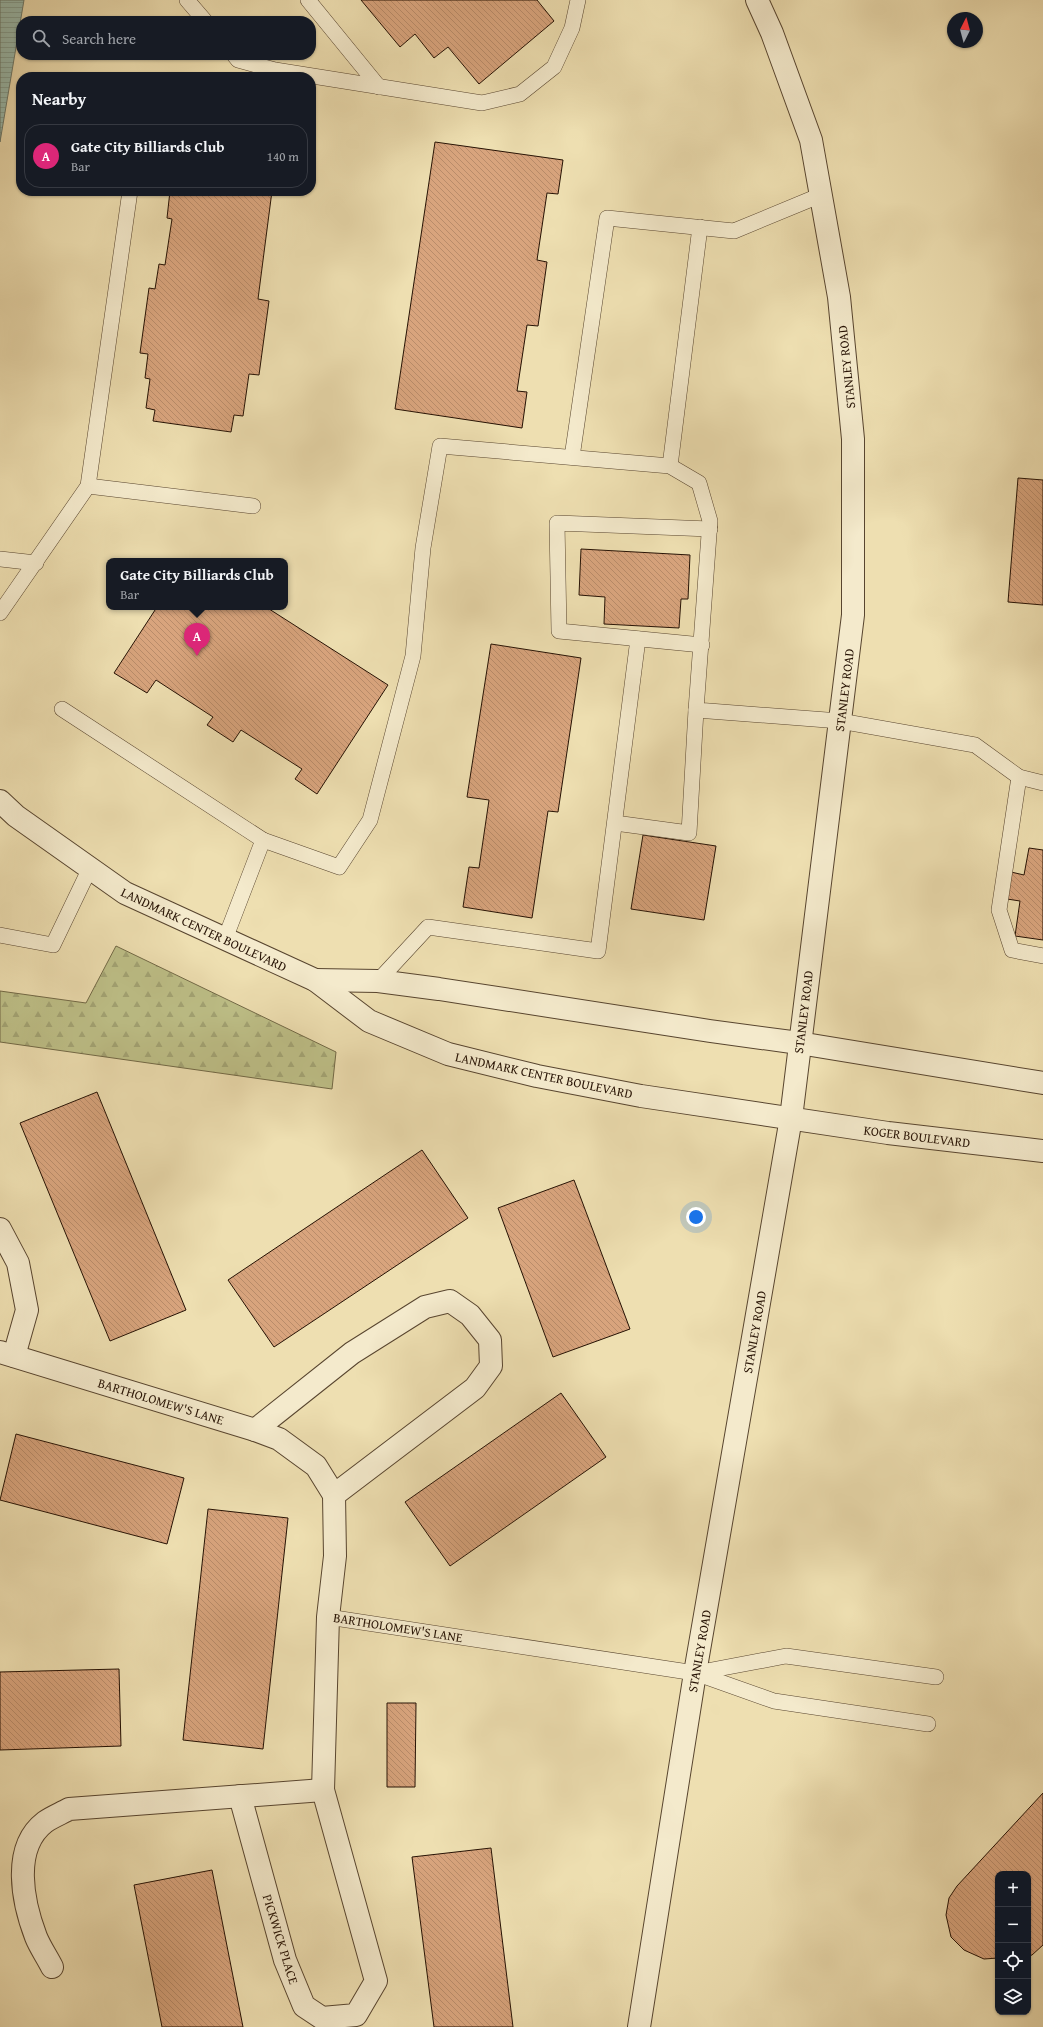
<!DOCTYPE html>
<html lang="en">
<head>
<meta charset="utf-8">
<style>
	:root { --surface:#171b24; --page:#242831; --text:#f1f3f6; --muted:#9ea1a6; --line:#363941; --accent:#db2777 }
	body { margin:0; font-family:"Gentium Book Plus",serif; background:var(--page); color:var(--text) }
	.controls { position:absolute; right:12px; bottom:12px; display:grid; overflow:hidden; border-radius:8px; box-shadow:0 1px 3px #0004 }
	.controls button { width:36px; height:36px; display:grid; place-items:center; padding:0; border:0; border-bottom:1px solid var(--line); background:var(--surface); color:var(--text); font:20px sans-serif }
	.compass { position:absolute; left:947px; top:12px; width:36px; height:36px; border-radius:50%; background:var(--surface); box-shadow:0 1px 3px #0004; rotate:6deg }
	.you { position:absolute; left:696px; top:1217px; width:14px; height:14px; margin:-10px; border:3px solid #fff; border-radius:50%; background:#1a73e8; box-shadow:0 0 0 6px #1a73e833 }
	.badge { display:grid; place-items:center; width:26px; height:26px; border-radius:50%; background:var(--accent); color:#fff; font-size:13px; font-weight:700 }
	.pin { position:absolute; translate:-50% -33px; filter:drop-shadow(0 1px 2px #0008) }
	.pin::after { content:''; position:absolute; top:21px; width:14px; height:12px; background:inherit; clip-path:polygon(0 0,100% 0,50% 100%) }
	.popup { position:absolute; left:106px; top:558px; width:182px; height:52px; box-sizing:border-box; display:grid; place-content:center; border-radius:8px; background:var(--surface); filter:drop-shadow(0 1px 3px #0005); font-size:13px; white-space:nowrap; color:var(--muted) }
	.popup b { font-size:15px; color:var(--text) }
	.popup::after { content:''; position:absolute; left:50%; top:100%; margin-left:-8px; border:8px solid transparent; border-top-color:var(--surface) }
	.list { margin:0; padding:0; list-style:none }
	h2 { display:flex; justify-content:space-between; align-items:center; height:52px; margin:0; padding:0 16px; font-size:17px }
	h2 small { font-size:13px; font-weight:400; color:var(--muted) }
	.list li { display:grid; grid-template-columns:26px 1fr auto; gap:12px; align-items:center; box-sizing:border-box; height:64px; margin:0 8px 8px; padding:0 8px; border:1px solid var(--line); border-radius:16px }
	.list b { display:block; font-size:15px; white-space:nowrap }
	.list p { margin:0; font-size:13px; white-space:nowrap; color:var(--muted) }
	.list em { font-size:13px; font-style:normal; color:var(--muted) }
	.icon { flex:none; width:22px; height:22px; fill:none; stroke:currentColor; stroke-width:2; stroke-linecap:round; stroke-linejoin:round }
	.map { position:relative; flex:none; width:1043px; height:2027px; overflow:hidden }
	.search { position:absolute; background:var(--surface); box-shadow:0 1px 3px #0004; left:16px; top:16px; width:300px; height:44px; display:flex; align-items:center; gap:10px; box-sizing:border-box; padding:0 14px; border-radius:16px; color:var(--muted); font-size:15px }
	.panel { position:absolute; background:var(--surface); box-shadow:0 1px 3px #0004; left:16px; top:72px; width:300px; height:124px; border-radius:16px }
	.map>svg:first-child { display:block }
</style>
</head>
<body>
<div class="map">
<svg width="1043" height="2027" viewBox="0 0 1043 2027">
	<defs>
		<pattern id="forest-firs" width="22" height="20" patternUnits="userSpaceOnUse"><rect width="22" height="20" fill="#bec088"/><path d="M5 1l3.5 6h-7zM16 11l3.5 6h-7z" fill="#a3a474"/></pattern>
		<pattern id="water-rules" width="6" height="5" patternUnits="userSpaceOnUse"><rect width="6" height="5" fill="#99bcaf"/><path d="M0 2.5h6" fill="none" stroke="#84a195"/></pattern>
		<pattern id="building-back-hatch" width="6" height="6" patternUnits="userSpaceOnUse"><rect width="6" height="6" fill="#d8a47d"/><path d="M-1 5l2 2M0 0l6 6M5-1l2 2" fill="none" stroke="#b98c6a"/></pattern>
	</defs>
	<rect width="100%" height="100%" fill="#eedfb1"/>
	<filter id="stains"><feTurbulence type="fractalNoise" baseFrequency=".005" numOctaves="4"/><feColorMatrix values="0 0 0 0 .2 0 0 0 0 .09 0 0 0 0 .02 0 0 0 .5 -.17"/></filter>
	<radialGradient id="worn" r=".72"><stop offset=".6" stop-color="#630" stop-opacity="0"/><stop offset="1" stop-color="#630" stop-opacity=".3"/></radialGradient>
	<polygon fill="url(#forest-firs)" stroke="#726946" points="116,946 336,1052 332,1089 0,1042 0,991 86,1003"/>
	<polygon fill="url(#water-rules)" stroke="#6b786b" points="0,0 24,0 0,142"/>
	<g fill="url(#building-back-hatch)" stroke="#261204">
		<polygon points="361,0 537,0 554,21 479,84 448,47 434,58 415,34 400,47"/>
		<polygon points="435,142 563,160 558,194 547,193 537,260 547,262 538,326 527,325 517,391 527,392 522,428 395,409"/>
		<polygon points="170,191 272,191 258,299 269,301 259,375 249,374 243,416 234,415 231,432 153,421 155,410 146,408 150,379 145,378 148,354 140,353 149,288 155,289 159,264 165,265 172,219 167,218"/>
		<polygon points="1018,478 1043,480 1043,605 1008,602"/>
		<polygon points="581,549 690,555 688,599 681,599 679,628 604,624 605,597 579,595"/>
		<polygon points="157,607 266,607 388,685 317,794 295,779 302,769 241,730 233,742 207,725 213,717 156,680 147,693 114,673"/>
		<polygon points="491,644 581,658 558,812 548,811 532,918 463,907 469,867 479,868 489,800 467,797"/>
		<polygon points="643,835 716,846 704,920 631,909"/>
		<polygon points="1029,848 1043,850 1043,940 1015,936 1020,901 1007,899 1011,872 1024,875"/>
		<polygon points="97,1092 186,1310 110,1341 20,1123"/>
		<polygon points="422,1150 468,1218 274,1347 228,1280"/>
		<polygon points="574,1180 630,1329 553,1357 498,1208"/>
		<polygon points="561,1393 606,1457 450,1566 405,1502"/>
		<polygon points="16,1434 184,1478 167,1544 0,1500"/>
		<polygon points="208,1509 288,1518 263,1749 183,1740"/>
		<polygon points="119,1669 121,1746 0,1750 0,1672"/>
		<polygon points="387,1703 416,1703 415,1787 387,1787"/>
		<polygon points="1043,1793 1043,1945 1032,1955 1028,1956 1028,1874 998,1874 998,1958 984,1959 964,1950 951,1937 946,1915 949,1898 957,1886"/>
		<polygon points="491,1848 513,2027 434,2027 412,1857"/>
		<polygon points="212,1870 243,2027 162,2027 134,1885"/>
	</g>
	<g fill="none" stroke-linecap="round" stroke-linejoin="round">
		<defs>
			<g id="service">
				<polyline points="187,0 205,21"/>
				<polyline points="308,0 379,87"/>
				<polyline points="234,55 238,60 275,70 482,103 520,94 554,67 572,28 578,0"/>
				<polyline points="572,457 607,218 734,231 821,195"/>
				<polyline points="670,466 700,227"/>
				<polyline points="88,486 253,506"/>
				<polyline points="0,559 36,563"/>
				<polyline points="0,613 88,486 130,191"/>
				<polyline points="702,645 559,631 557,523 710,529"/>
				<polyline points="62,709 263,840 225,939"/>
				<polyline points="1019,777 999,910 1012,950 1043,956"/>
				<polyline points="615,823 689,833 696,710"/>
				<polyline points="263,840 339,867 370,820 413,656 423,548 440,446 670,466 699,483 710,521 696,710 840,721 975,745 1019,777 1043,783"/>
				<polyline points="0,935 53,945 90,868"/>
				<polyline points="378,981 428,927 598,951 638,639"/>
				<polyline points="328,1617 695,1673 774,1701 928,1724"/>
				<polyline points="696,1673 786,1656 936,1677"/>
			</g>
			<g id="minor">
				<polyline points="0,801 16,816 125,893 315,980 369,1021 448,1054 537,1076 641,1096 888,1133 1043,1151"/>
				<polyline points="315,980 378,981 439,989 710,1031 799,1043 1043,1083"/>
				<polyline points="0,1229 18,1263 27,1310 14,1356"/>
				<polyline points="0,1352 255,1430 279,1439 316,1466 334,1495 335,1556 328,1617 323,1790 376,1981 356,2015 322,2018 304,2006 285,1960 240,1796"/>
				<polyline points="255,1430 352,1353 425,1307 450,1301 470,1315 490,1340 491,1366 475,1388 334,1495"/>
				<path d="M52,1967C47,1957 40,1947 36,1937C23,1903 11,1848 45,1822C52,1817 62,1813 69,1809L323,1790"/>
			</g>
			<polyline id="tertiary" points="639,2027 695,1673 791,1118 853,615 853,439 839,297 811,140 772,33 757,0"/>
		</defs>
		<use href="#service" stroke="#58452f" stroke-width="16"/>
		<use href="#minor" stroke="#58452f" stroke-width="24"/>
		<use href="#tertiary" stroke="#58452f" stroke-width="24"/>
		<use href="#service" stroke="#f4eacc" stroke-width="15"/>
		<use href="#minor" stroke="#f4eacc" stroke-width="22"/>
		<use href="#tertiary" stroke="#f4eacc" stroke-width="22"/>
	</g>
	<g text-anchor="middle" stroke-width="3" stroke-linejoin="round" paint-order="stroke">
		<g font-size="13" fill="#261204" stroke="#f4eacc">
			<text transform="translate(846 367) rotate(-96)" y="5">STANLEY ROAD</text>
			<text transform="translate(844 690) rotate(-83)" y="5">STANLEY ROAD</text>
			<text transform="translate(204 929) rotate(25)" y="5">LANDMARK CENTER BOULEVARD</text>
			<text transform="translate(803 1012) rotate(-83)" y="5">STANLEY ROAD</text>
			<text transform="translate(544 1075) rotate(12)" y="5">LANDMARK CENTER BOULEVARD</text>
			<text transform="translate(917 1136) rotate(7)" y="5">KOGER BOULEVARD</text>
			<text transform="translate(754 1332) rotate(-80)" y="5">STANLEY ROAD</text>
			<text transform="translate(161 1401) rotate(17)" y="5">BARTHOLOMEW'S LANE</text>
			<text transform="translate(398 1627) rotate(9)" y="5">BARTHOLOMEW'S LANE</text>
			<text transform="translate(699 1651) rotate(-80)" y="5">STANLEY ROAD</text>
			<text transform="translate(281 1939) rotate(73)" y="5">PICKWICK PLACE</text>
		</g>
	</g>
	<rect width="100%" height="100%" filter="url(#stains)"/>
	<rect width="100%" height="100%" fill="url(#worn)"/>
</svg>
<div class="controls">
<button>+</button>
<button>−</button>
<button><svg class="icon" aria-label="locate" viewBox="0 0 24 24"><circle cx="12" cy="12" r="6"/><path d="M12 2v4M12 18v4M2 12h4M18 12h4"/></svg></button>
<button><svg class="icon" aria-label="layers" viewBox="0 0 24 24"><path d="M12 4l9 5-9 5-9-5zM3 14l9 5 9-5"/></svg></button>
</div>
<svg class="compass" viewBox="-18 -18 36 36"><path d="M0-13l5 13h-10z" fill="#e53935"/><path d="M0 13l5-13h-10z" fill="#9ea1a6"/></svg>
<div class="you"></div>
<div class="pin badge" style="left:197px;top:656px">A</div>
<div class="popup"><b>Gate City Billiards Club</b>Bar</div>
<div class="search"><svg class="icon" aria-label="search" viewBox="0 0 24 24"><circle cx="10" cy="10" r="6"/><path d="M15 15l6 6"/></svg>Search here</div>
<section class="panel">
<h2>Nearby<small></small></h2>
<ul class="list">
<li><span class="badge">A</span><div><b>Gate City Billiards Club</b><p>Bar</p></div><em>140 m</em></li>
</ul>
</section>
</div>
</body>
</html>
